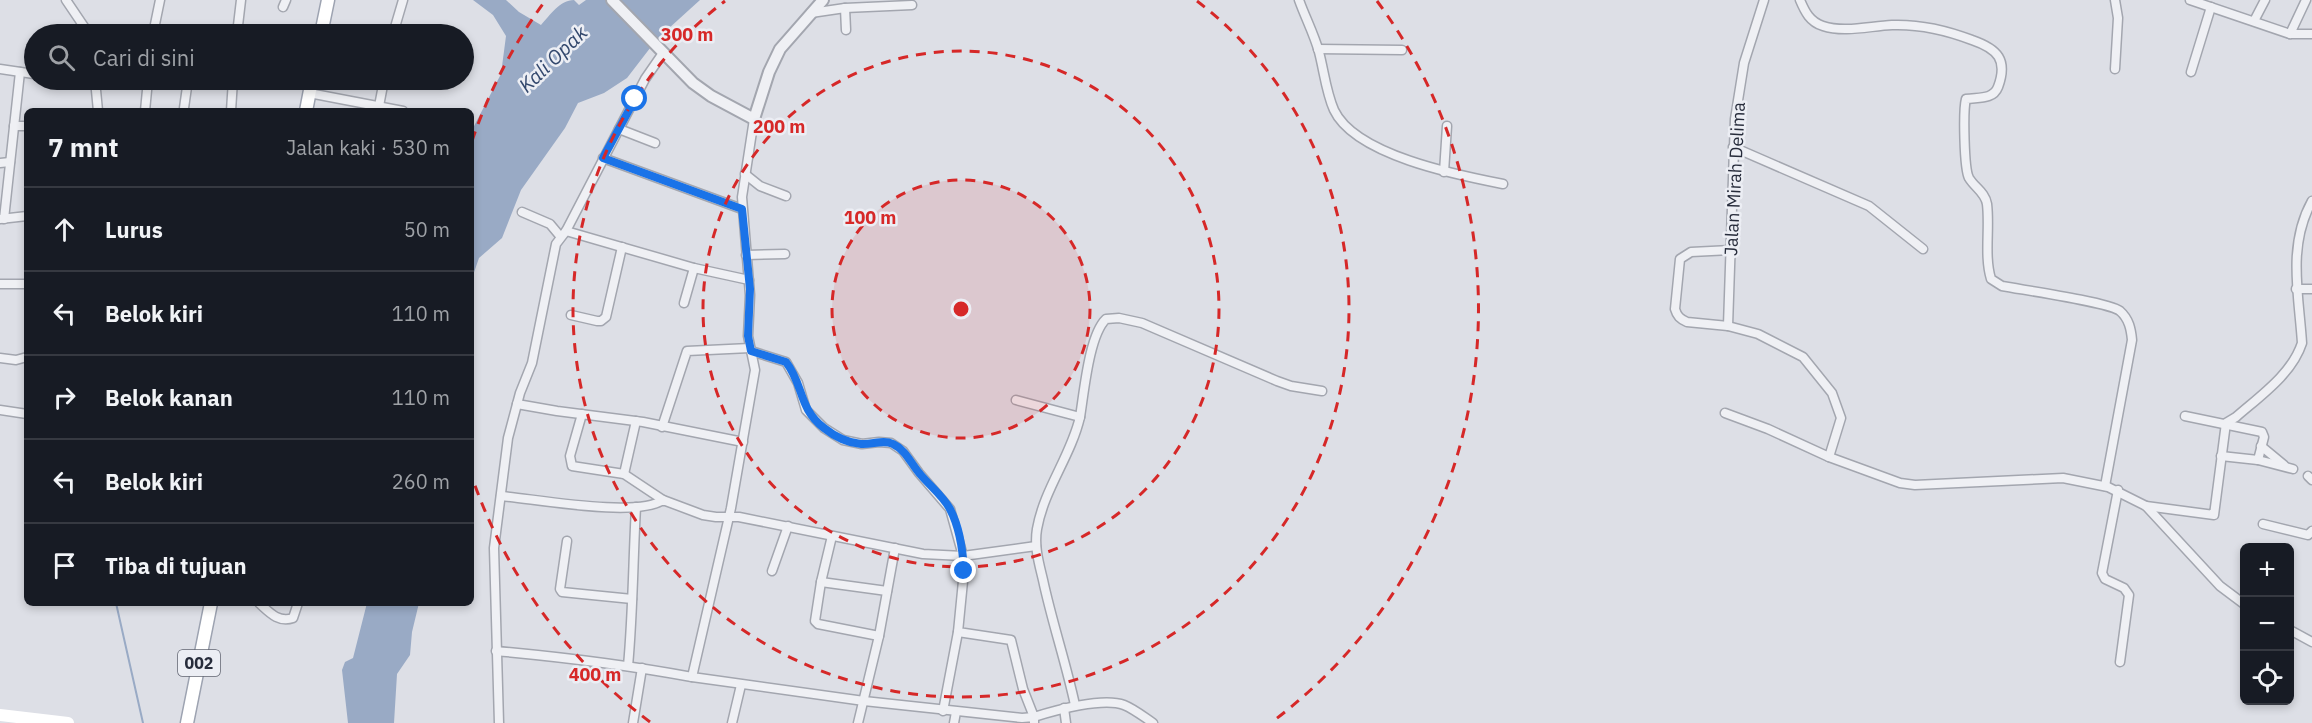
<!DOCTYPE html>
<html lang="id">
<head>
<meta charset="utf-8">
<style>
	:root { --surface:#171b24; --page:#242831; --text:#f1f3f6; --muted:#9ea1a6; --line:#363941 }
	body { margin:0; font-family:"IBM Plex Sans",sans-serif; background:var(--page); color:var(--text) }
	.controls { position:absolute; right:18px; bottom:18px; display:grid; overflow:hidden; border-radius:9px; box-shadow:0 3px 9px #0003 }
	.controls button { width:54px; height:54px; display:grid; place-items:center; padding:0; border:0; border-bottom:2px solid var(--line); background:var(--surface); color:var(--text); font:30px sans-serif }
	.stop { position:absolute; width:18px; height:18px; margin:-14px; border:4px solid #1a73e8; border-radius:50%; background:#fff }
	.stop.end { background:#1a73e8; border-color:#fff; box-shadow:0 2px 6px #0008 }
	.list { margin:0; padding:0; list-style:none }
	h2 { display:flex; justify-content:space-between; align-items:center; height:78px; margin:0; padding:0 24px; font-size:26px }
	h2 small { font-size:20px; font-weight:400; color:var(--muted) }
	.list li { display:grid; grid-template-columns:39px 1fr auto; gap:18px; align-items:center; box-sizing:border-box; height:84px; padding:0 24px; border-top:2px solid var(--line) }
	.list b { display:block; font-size:22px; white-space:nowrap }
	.list em { font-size:20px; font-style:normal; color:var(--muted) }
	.icon { flex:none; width:33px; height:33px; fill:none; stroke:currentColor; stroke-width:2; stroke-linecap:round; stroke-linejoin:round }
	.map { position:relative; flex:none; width:2312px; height:723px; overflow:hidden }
	.search { position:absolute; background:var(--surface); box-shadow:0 3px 9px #0003; left:24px; top:24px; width:450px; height:66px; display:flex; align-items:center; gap:15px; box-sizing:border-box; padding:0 21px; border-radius:33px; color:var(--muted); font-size:22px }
	.panel { position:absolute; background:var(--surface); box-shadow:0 3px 9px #0003; left:24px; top:108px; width:450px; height:498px; border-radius:9px }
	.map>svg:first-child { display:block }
</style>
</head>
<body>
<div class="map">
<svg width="2312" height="723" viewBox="0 0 2312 723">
	<rect width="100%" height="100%" fill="#dddfe6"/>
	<g fill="#99aac5">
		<path d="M473,0H506L519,12L541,25C550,15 560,0 574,0L579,5L586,0H700L657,39L627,78L604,93L578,103L565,128L521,190L502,238L479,258L471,281L472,130L501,74L506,36L493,15Z"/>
		<polygon points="367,603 419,603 412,632 410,655 397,674 394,723 348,723 342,670 345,662 353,658"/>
	</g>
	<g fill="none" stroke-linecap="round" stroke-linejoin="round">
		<polyline stroke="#99aac5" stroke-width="2" points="116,603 143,723"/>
		<defs>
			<g id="minor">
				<polyline points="66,0 89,34"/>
				<path d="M1299,0C1305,17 1314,34 1319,52C1324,71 1326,92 1334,110C1355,155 1457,175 1503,184"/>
				<path d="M1800,0C1805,12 1810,22 1823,26C1844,33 1870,26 1892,25C1920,24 1946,30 1972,40C1998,49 2008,60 1998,87C1993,100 1978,97 1966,99C1963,110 1964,169 1969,178C1975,188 1985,192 1987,204C1990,228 1984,256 1991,279L2002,286C2023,290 2108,302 2120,311C2129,319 2131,329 2132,340L2105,486"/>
				<polyline points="2190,0 2290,34 2312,34"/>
				<polyline points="283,7 286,0"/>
				<polyline points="845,8 846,30"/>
				<polyline points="811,13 845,8 912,5"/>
				<polyline points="2254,21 2265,0"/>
				<polyline points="88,33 103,34"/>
				<polyline points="153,34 160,0"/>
				<polyline points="237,34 241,0"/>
				<polyline points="393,34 403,0"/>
				<polyline points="2290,34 2306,0"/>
				<polyline points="1318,49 1402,50"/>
				<polyline points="0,69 34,74"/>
				<polyline points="2115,69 2118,18 2115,0"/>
				<polyline points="2191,72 2211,7"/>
				<polyline points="71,80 96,84"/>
				<polyline points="95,80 98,111"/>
				<polyline points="309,93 403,111"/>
				<polyline points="379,106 384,80"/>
				<polyline points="184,108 188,80"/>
				<polyline points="145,111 148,80"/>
				<polyline points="231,111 233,80"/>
				<polyline points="754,119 742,197 750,295 748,336 755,370 731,508 692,677 864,701 1022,718 1034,717 1034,723"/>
				<polyline points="14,126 27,126"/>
				<polyline points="619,129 655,143"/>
				<polyline points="1733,147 1869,206 1923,249"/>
				<polyline points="603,158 742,209"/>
				<polyline points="0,163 10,162"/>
				<polyline points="1444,172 1447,126"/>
				<polyline points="745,174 760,186 786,196"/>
				<polyline points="522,212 550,224 560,236"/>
				<polyline points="0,219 27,216"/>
				<polyline points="4,219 20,72"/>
				<polyline points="566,231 694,268 749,280"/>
				<path d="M1731,250L1691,252L1680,259L1675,309C1677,316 1680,319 1687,322L1728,326L1758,334L1803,357L1832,393L1841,418L1829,457"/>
				<polyline points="746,255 785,254"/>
				<polyline points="0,284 27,284"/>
				<polyline points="2296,289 2312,289"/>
				<polyline points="684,303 694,268"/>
				<polyline points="571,315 597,321 601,321 606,317 622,247"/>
				<polyline points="1728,326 1735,119 1744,63 1764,0"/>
				<polyline points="751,351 786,362 798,383 806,410 824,428 843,440 862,444 879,442 891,443 903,451 919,473 950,509 963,556 1036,546"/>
				<polyline points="0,358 16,360 27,357"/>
				<path d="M1016,400L1080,417C1071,456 1044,489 1037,529C1034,547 1039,563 1043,580C1052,622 1066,663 1075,705"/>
				<polyline points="517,404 557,411 643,422 743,442"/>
				<polyline points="0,410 27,414"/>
				<polyline points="1725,413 1768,429 1829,457 1900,483 1915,485 2063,478 2108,487 2146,506 2220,586 2244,604"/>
				<polyline points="582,414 570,456 572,466 624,474 663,500"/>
				<polyline points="2185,416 2262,432 2264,437 2258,460"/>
				<path d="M1080,417C1084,393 1089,335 1106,319L1119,318L1142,323L1277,381L1291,386L1322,391"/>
				<polyline points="662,427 687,351 750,348"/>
				<polyline points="2261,446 2284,465"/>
				<polyline points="2221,456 2258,460 2293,469"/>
				<polyline points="624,474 636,421"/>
				<polyline points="2308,476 2312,480"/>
				<polyline points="2118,490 2102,573 2105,579 2124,588 2129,595 2120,662"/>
				<path d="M501,496C536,499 637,518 663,500L703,515L716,517H739L923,554L963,556L964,571L958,632L1011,640L1023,689L1034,717C1056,710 1103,697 1124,705C1134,709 1144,717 1153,723"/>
				<path d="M2146,506L2214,515L2226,423L2236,417C2260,396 2292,374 2302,343C2299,295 2287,246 2312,201"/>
				<polyline points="2263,524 2308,535 2312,531"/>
				<polyline points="832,536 821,582 815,621 818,624 879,636"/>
				<polyline points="567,541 560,589 562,592 632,599"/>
				<polyline points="772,571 788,526"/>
				<polyline points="821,582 887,591"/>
				<path d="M259,603C269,612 278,623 293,618L298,603"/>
				<polyline points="2290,630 2312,642"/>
				<path d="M496,651C562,657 627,665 692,677"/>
				<path d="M628,666C633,613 633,560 636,507"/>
				<polyline points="1064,708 1066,723"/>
				<polyline points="943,711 958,632"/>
				<polyline points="499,723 494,548 508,438 520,393 532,363 556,244 566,231 645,79 663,53"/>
				<polyline points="633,723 642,668"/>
				<polyline points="732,723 741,685"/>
				<polyline points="858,723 879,636 895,548"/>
				<polyline points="954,723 956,712"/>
			</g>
			<polyline id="tertiary" points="612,0 693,83 711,96 754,119 769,72 780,49 823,0"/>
			<g id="primary">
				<polyline points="321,34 328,0"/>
				<polyline points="306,111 312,80"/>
				<polyline points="187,723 211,603"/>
			</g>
		</defs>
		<use href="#minor" stroke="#a3a6af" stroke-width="11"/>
		<use href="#tertiary" stroke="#a3a6af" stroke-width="14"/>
		<use href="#primary" stroke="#9da3b1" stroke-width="15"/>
		<use href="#minor" stroke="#eff0f4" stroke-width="8"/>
		<use href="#tertiary" stroke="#eff0f4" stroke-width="10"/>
		<polyline stroke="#fff" stroke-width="12" points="0,715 68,723"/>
		<use href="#primary" stroke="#fff" stroke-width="12"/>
	</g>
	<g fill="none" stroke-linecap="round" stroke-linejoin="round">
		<path stroke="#1a73e8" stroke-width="8" d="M635,99L603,158L742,209L750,289L748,336L751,351L786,362C804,385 798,408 824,428C834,436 848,443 861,444C872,445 883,439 893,444C906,450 911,464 920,474C930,486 943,496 950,509C959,526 963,552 964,571"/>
	</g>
	<circle cx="961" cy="309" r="129" fill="#d62828" fill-opacity=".12"/>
	<g fill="none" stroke="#d62828" stroke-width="3" stroke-dasharray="10 8">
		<circle cx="961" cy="309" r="129"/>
		<circle cx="961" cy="309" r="258"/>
		<path d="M1197 1A388 388 0 1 1 725 1"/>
		<path d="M650 722A517 517 0 0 1 472 477M472 141A517 517 0 0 1 545 1M1377 1A517 517 0 0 1 1272 722"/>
	</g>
	<g text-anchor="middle" stroke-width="5" stroke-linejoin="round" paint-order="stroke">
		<rect fill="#eceef4" stroke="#626672" stroke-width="1.5" x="178" y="650" width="42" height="26" rx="4.5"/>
		<g font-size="16" font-weight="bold" fill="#272c3b">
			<text x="199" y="669">002</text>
		</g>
		<g font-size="18" fill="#272c3b" stroke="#eceef4">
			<text transform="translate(1735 179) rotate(-87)" y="6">Jalan Mirah Delima</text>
		</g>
		<g font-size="20" font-style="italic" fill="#33486d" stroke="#eceef4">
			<text transform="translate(553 59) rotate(-44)" y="7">Kali Opak</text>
		</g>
	</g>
	<circle cx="961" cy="309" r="9" fill="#d62828" stroke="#eceef4" stroke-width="3"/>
	<g font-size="18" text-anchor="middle" font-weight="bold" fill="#d62828" stroke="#eceef4" stroke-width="5" stroke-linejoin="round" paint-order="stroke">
		<text x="687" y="41">300 m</text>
		<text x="779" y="133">200 m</text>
		<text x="870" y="224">100 m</text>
		<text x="595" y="681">400 m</text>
	</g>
</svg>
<div class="controls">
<button>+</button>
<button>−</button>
<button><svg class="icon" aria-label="locate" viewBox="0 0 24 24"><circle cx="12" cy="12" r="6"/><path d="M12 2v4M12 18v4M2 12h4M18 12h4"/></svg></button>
</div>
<div class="stop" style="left:635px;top:99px"></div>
<div class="stop end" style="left:964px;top:571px"></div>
<div class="search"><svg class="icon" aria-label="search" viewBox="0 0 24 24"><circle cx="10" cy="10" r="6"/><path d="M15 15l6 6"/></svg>Cari di sini</div>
<section class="panel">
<h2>7 mnt<small>Jalan kaki · 530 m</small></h2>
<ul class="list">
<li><svg class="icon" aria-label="ahead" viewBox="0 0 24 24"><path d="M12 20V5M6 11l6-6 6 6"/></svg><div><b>Lurus</b></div><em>50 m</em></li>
<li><svg class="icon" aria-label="left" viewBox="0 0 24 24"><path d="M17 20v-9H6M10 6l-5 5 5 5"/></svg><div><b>Belok kiri</b></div><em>110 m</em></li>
<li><svg class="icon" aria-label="right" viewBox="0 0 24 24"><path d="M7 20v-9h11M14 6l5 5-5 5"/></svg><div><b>Belok kanan</b></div><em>110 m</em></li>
<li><svg class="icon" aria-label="left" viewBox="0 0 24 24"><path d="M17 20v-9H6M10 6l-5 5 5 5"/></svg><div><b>Belok kiri</b></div><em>260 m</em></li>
<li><svg class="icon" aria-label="arrive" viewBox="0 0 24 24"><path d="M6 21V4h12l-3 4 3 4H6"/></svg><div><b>Tiba di tujuan</b></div></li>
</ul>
</section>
</div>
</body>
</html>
